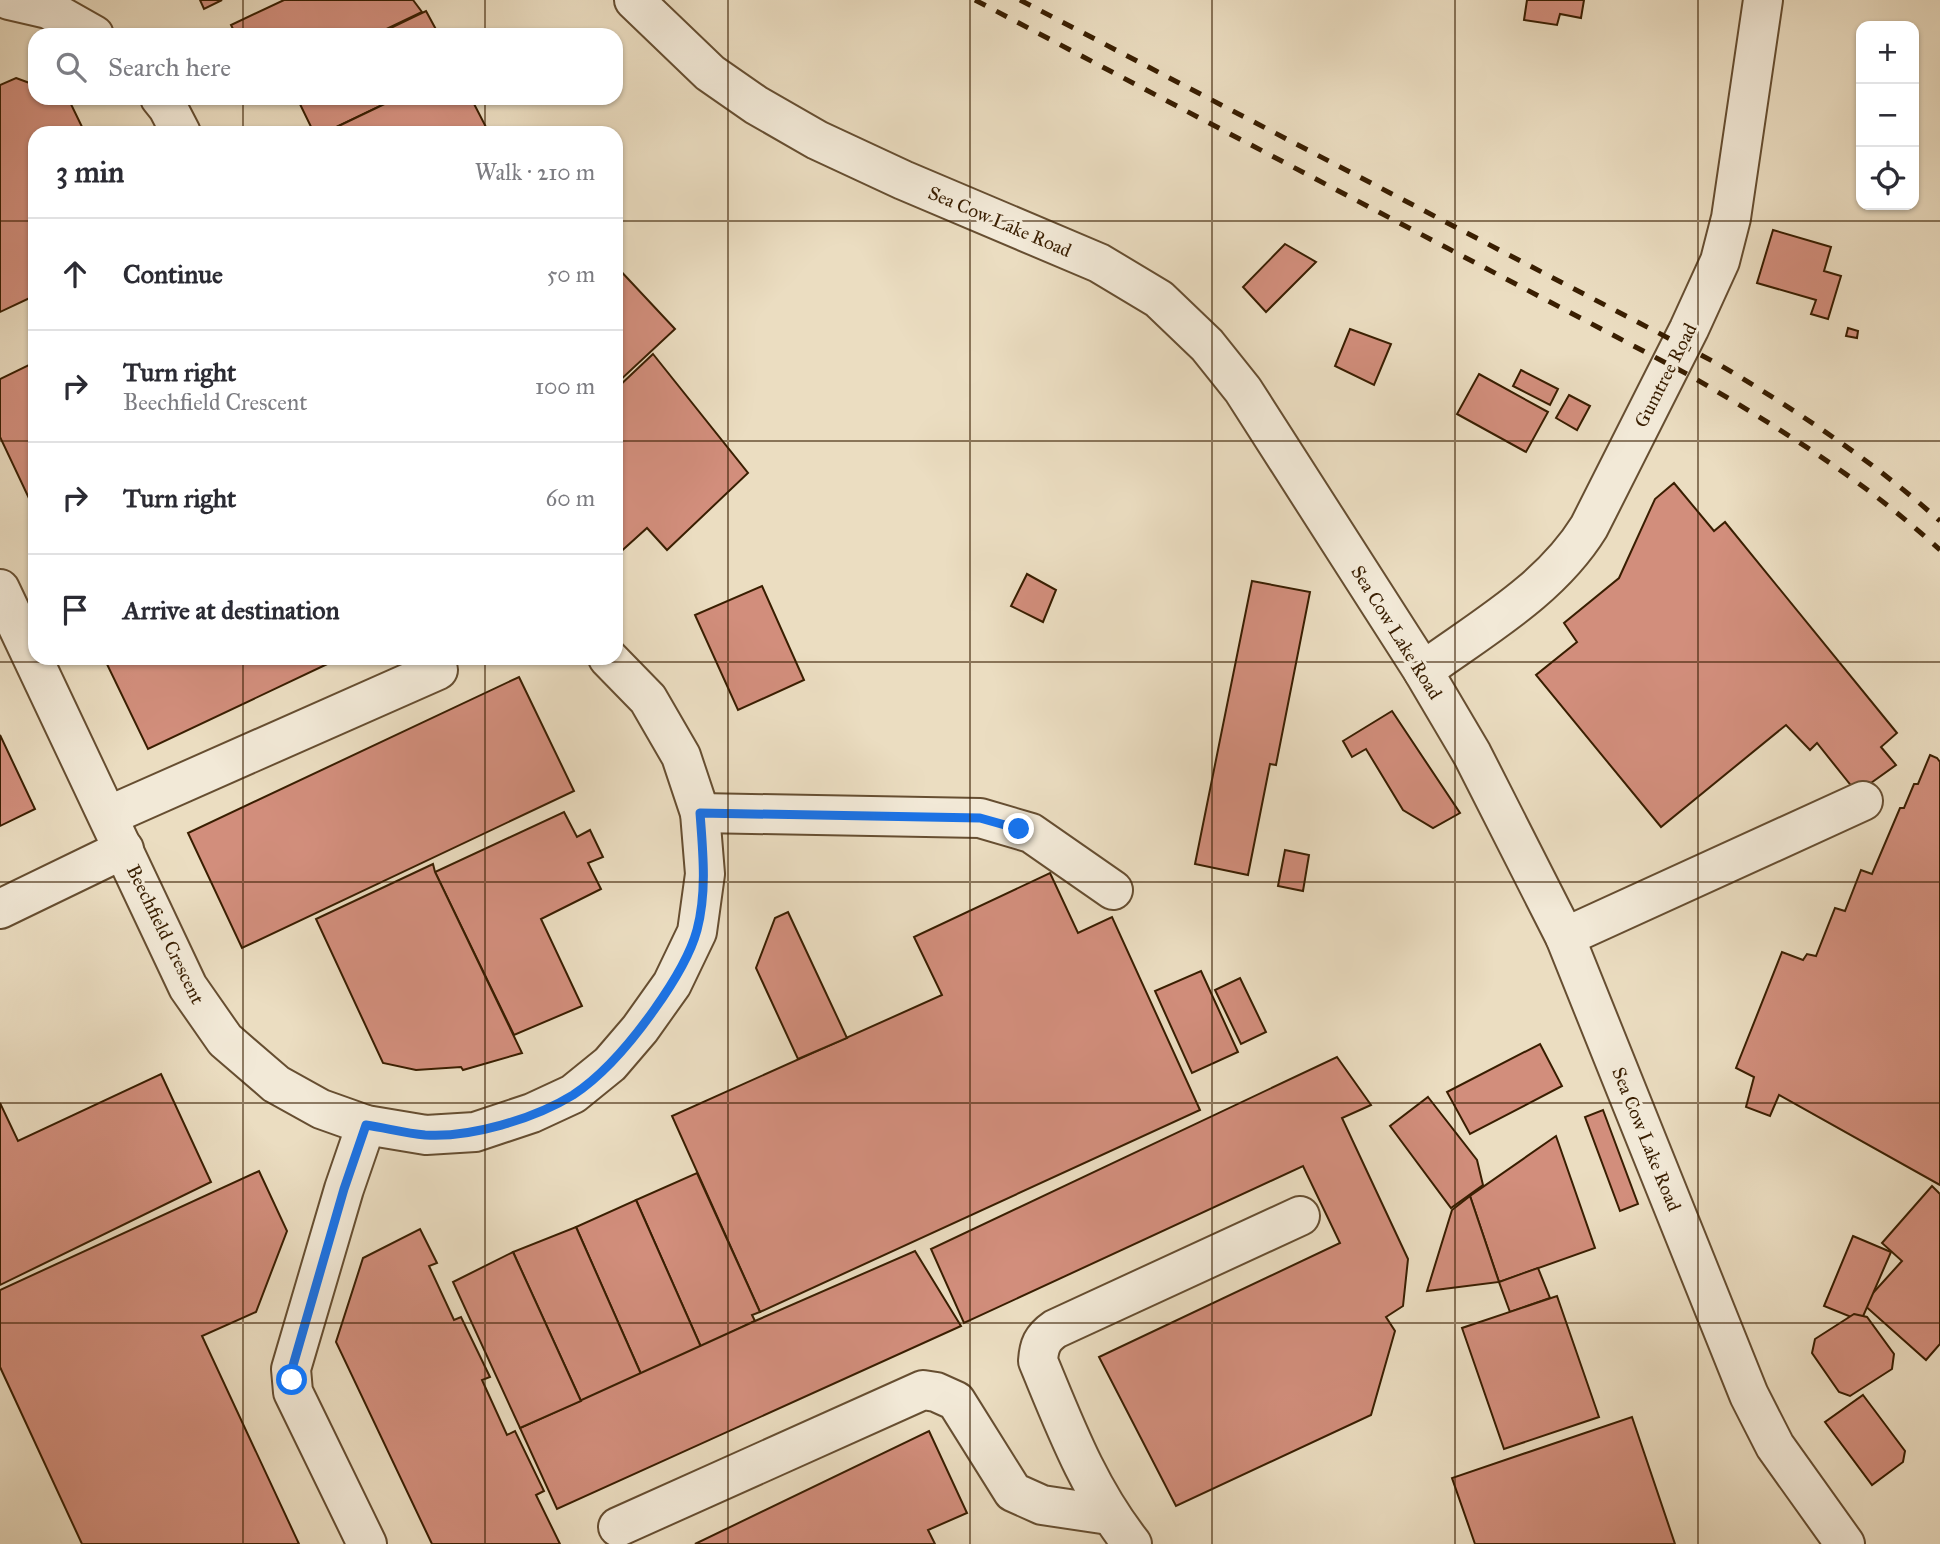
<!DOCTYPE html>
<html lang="en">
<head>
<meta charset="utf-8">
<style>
	:root { --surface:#fff; --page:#f2f2f3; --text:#2b2b33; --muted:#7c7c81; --line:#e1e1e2 }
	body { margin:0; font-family:"IM FELL Great Primer",serif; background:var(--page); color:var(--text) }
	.controls { position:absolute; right:21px; top:21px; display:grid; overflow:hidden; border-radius:14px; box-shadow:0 2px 5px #0004 }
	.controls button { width:63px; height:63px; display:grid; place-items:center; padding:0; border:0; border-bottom:2px solid var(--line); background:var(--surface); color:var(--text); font:35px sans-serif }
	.stop { position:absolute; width:21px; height:21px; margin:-16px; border:5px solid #1a73e8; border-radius:50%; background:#fff }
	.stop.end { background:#1a73e8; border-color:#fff; box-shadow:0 2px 7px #0008 }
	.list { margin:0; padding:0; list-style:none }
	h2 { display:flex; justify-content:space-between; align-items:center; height:91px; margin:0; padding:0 28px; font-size:30px }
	h2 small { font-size:23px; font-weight:400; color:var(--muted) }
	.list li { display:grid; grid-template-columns:46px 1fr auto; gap:21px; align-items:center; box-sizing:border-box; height:112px; padding:0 28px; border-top:2px solid var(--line) }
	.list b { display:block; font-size:26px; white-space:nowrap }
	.list p { margin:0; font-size:23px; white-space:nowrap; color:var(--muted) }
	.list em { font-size:23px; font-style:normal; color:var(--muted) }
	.icon { flex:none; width:38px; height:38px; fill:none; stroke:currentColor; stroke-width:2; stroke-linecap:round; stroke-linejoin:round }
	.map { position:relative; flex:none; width:1940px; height:1544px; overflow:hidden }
	.search { position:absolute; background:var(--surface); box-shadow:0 2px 5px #0004; left:28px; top:28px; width:595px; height:77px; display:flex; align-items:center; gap:18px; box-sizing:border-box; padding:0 24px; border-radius:21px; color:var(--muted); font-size:26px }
	.panel { position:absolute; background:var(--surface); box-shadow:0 2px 5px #0004; left:28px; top:126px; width:595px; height:539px; border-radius:21px }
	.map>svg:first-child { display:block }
</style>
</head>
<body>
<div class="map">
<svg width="1940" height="1544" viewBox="0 0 1940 1544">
	<rect width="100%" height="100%" fill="#ebddc1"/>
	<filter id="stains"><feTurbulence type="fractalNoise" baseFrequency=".00286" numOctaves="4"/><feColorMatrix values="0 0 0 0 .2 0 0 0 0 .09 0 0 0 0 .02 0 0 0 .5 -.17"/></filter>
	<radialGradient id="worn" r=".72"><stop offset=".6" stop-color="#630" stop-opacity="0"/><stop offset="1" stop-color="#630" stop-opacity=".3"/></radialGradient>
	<g fill="#d28e7c" stroke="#391e01" stroke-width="2">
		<polygon points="200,0 222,0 204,9"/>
		<polygon points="284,0 413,0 422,12 374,35 236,35 231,25"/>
		<polygon points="1527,0 1584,0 1581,18 1560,14 1557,25 1524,20"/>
		<polygon points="426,11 439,35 376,35"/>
		<polygon points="16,78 35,85 35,98 68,98 85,133 35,133 35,299 34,296 0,312 0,85"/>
		<polygon points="297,98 397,98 324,133 314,133"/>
		<polygon points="397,98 471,98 487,129 479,133 324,133"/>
		<polygon points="1773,230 1831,247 1824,271 1841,276 1828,319 1811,314 1816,300 1757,283"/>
		<polygon points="1285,244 1316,262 1266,312 1243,287"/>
		<polygon points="616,266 675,329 616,384"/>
		<polygon points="1848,328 1858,331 1857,338 1846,336"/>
		<polygon points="1350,329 1391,344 1374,385 1335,366"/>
		<polygon points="653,354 748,473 667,550 647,528 616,556 616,389"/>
		<polygon points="35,362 35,511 0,437 0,379"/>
		<polygon points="1521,370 1558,389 1550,405 1513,386"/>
		<polygon points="1479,374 1548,412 1526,452 1457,414"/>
		<polygon points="1569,395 1590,406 1577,430 1556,418"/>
		<polygon points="1674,483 1714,531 1725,522 1897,733 1881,747 1896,765 1857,793 1817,743 1810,750 1786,725 1661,827 1536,675 1577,642 1564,623 1619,578 1655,499"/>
		<polygon points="1027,574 1056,590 1043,622 1011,606"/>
		<polygon points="1252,581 1310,592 1276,765 1270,764 1248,875 1195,864"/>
		<polygon points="762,586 804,680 738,710 695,615"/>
		<polygon points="104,658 340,658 148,749"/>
		<polygon points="519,677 574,791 242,948 188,833"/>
		<polygon points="1392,711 1460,813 1433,828 1403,810 1366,749 1352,757 1343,741"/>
		<polygon points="0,735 35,809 0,826"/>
		<polygon points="1930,755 1937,758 1940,762 1940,1185 1779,1095 1770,1116 1746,1107 1754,1077 1736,1068 1782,952 1803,960 1807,954 1816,956 1835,908 1845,911 1861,870 1872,874 1900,808 1904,808 1914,784 1918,784"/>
		<polygon points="564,812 577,837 590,830 603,857 588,863 601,889 541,919 582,1006 514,1035 435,872"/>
		<polygon points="1285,850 1309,855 1303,891 1278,886"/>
		<polygon points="433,864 435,872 522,1053 463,1070 461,1067 416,1070 383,1063 316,919"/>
		<polygon points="1050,873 1078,933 1112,917 1200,1110 760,1312 672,1116 942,995 914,937"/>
		<polygon points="788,912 847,1038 798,1059 756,968 775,918"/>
		<polygon points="1201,971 1238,1052 1192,1073 1155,991"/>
		<polygon points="1240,978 1266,1032 1241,1044 1215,990"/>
		<polygon points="1540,1044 1562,1086 1470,1134 1447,1092"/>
		<polygon points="1337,1057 1371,1105 1342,1118 1408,1259 1403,1306 1386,1317 1395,1331 1371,1415 1176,1506 1099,1357 1340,1243 1303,1166 964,1323 931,1249"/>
		<polygon points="161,1074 211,1182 0,1285 0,1103 18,1141"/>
		<polygon points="1428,1097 1477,1160 1483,1185 1451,1208 1390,1126"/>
		<polygon points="1603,1110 1638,1204 1620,1211 1585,1117"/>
		<polygon points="1556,1136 1595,1248 1499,1282 1470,1196"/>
		<polygon points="259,1171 287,1231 256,1312 202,1336 299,1544 82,1544 0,1367 0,1290"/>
		<polygon points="697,1173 760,1312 752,1315 755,1321 701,1347 636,1200"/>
		<polygon points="1932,1186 1940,1194 1940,1344 1926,1360 1863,1304 1902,1261 1882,1243"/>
		<polygon points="1470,1196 1499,1282 1427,1291 1452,1210"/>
		<polygon points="636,1200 701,1347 641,1374 576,1227"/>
		<polygon points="576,1227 641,1374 581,1401 513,1252"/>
		<polygon points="420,1229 437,1263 429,1266 454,1320 461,1317 490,1377 482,1380 507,1435 515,1431 544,1491 536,1495 560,1544 432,1544 336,1342 363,1258"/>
		<polygon points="1853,1236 1891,1252 1861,1321 1824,1306"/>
		<polygon points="915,1251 961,1326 557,1509 520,1428 755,1321"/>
		<polygon points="513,1252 581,1401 520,1428 453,1282"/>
		<polygon points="1538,1268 1550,1298 1510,1312 1499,1282"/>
		<polygon points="1557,1296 1599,1417 1504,1449 1462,1328"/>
		<polygon points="1854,1314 1867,1317 1894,1354 1892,1369 1850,1396 1839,1392 1812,1353 1815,1339"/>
		<polygon points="1863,1395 1905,1451 1903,1462 1872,1485 1825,1422"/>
		<polygon points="1632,1417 1675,1544 1475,1544 1452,1478"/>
		<polygon points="929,1431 967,1513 928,1530 935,1544 695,1544"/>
	</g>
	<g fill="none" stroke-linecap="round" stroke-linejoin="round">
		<defs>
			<g id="minor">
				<polyline points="9,0 48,9 94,35"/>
				<polyline points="634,0 710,73 756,105 817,140 903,180 1099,263 1159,299 1207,345 1243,390 1423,671 1472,754 1565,937 1749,1395 1775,1446 1845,1544"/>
				<polyline points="160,98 168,108 181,133"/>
				<polyline points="0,589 188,987 225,1040 276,1084 321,1109 366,1125 426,1135 475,1132 532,1113 573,1094 610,1064 640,1029 672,984 697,932 705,874 700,813 681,756 648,699 608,658"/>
				<path d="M1423,671C1482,628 1550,590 1589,527L1689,329L1720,261L1731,218L1763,0"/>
				<polyline points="700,813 980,818 1031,833 1113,890"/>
				<polyline points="108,816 438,670"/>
				<polyline points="0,909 124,849"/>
				<polyline points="1565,937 1863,801"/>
				<polyline points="366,1125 344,1189 291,1369 293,1392 367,1544"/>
				<polyline points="618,1527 923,1390 936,1392 956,1401 1013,1492 1042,1505 1109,1515"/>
				<path d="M1132,1544C1088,1488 1065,1426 1038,1361C1039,1346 1042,1338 1055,1329L1300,1216"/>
			</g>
		</defs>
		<use href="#minor" stroke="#664e31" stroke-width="42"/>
		<use href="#minor" stroke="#f2e9d7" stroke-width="38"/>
		<g stroke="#391e01" stroke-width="5" stroke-dasharray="12 12" stroke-linecap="butt">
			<path d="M975,0L1689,375C1778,427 1864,480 1940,550"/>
			<path d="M1020,0L1720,365C1797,411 1873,461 1940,521"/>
		</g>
	</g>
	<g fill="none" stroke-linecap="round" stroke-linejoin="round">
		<path stroke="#1a73e8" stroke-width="9" d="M292,1380V1369L344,1189L366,1125C386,1128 405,1133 425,1135C470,1138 534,1119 573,1095C605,1074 632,1041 654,1010C669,989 690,956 697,930C707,892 703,853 700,813L980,818L1019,829"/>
	</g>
	<path fill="none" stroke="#391e01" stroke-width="2" stroke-opacity="0.55" d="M243,0V35M485,0V35M728,0V1544M970,0V1544M1212,0V1544M1455,0V1544M1698,0V1544M243,98V133M485,98V133M0,221H35M616,221H1940M0,441H35M616,441H1940M243,658V1544M485,658V1544M0,662H1940M0,882H1940M0,1103H1940M0,1323H1940"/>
	<g text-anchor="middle" stroke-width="6" stroke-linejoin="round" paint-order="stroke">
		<g font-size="19" fill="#391e01" stroke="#f2e9d7">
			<text transform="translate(1000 221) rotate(23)" y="7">Sea Cow Lake Road</text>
			<text transform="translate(1665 375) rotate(-63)" y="7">Gumtree Road</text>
			<text transform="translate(1397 632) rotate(58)" y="7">Sea Cow Lake Road</text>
			<text transform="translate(166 934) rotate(64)" y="7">Beechfield Crescent</text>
			<text transform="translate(1647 1139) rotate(68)" y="7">Sea Cow Lake Road</text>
		</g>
	</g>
	<rect width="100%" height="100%" filter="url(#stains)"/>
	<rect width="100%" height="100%" fill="url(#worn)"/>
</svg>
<div class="controls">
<button>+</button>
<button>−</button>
<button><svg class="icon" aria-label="locate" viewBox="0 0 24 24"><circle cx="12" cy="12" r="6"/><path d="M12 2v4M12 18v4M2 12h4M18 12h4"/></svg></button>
</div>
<div class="stop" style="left:292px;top:1380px"></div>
<div class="stop end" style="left:1019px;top:829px"></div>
<div class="search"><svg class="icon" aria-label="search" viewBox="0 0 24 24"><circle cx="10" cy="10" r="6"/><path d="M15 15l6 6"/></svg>Search here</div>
<section class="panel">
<h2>3 min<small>Walk · 210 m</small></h2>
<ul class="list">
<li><svg class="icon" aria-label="ahead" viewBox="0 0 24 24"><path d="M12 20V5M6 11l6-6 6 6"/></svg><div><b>Continue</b></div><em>50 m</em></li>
<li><svg class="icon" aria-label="right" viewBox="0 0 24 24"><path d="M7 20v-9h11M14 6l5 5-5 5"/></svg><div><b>Turn right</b><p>Beechfield Crescent</p></div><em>100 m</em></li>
<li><svg class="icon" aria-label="right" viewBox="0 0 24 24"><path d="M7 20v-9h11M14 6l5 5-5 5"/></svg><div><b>Turn right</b></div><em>60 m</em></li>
<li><svg class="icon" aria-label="arrive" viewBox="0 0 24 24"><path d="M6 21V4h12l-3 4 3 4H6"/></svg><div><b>Arrive at destination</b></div></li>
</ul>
</section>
</div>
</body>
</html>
